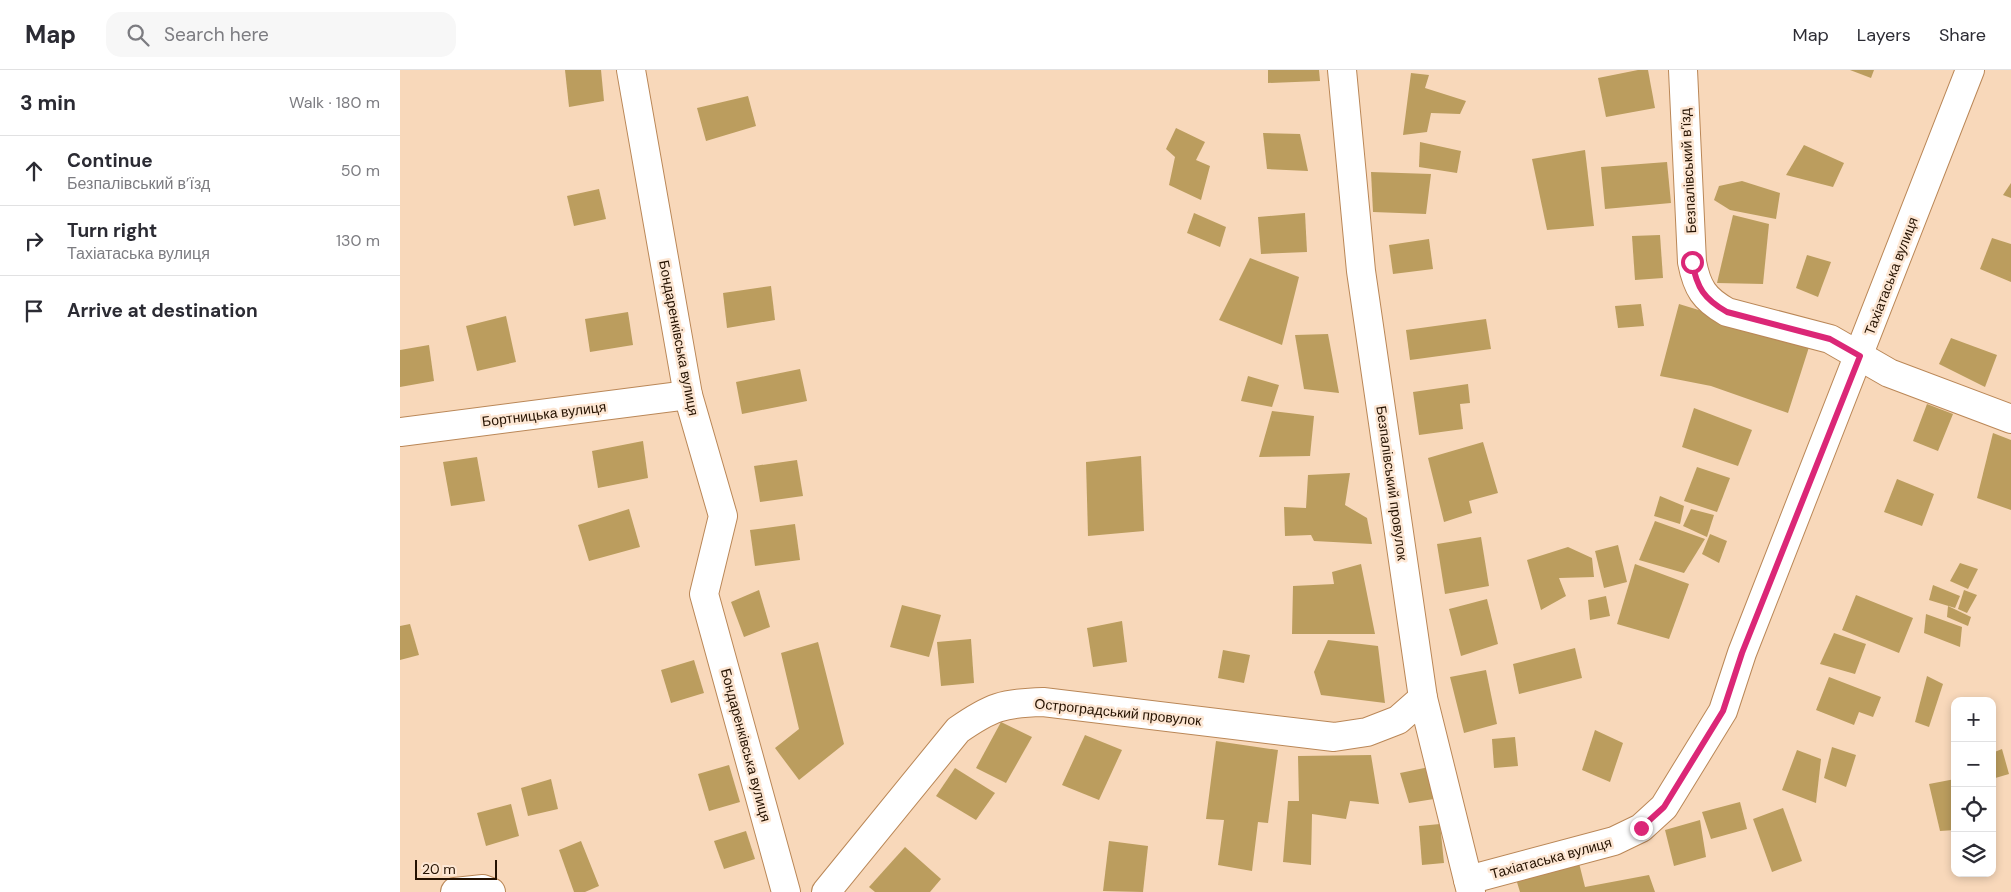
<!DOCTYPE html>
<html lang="en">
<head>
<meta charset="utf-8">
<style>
	:root { --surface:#fff; --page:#f7f7f7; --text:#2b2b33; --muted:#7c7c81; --line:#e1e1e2 }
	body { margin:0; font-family:"DM Sans",sans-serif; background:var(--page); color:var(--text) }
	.controls { position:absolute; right:15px; bottom:15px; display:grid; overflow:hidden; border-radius:10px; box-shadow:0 2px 8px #0003 }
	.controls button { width:45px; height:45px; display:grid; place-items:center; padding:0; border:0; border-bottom:1px solid var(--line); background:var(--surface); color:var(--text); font:25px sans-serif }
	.scale { position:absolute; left:15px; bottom:12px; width:82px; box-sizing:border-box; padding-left:5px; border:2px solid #251201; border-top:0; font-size:14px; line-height:18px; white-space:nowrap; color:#251201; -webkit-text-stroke:4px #fde7d4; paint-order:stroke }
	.stop { position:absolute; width:15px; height:15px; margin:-11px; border:4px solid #db2777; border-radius:50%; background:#fff }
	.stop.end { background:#db2777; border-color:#fff; box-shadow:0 1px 5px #0008 }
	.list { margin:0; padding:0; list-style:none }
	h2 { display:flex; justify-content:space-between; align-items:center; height:65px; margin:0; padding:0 20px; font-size:21px }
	h2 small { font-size:16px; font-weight:400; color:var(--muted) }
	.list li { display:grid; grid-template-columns:32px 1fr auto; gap:15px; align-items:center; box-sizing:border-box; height:70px; padding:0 20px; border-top:1px solid var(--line) }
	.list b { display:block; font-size:19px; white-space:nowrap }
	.list p { margin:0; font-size:16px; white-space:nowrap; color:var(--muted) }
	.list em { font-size:16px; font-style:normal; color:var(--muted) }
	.icon { flex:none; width:28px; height:28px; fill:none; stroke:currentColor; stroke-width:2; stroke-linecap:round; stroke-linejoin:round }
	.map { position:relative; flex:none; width:1611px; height:822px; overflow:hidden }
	header { display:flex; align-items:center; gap:30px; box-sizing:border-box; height:70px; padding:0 25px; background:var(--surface); border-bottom:1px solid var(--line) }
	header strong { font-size:24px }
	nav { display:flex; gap:28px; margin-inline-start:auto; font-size:18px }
	.search { width:350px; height:45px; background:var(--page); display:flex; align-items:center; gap:12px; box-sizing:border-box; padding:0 18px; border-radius:15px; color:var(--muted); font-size:19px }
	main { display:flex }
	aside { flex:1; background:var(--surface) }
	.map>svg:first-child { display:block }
</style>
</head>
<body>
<header>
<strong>Map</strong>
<div class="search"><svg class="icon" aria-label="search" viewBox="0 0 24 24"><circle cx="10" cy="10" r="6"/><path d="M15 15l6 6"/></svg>Search here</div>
<nav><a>Map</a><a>Layers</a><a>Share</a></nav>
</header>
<main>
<aside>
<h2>3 min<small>Walk · 180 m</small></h2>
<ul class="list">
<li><svg class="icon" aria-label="ahead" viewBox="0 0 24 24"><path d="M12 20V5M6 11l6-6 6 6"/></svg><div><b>Continue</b><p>Безпалівський в’їзд</p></div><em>50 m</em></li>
<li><svg class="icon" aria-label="right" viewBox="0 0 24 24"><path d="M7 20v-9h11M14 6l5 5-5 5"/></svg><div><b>Turn right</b><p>Тахіатаська вулиця</p></div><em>130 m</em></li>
<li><svg class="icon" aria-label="arrive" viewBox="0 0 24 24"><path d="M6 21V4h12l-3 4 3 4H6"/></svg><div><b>Arrive at destination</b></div></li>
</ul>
</aside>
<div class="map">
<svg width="1611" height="822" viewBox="0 0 1611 822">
	<rect width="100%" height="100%" fill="#f8d8ba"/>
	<g fill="#bb9d5e">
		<polygon points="165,0 201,0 204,31 169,37"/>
		<polygon points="868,0 919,0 920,11 868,13"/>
		<polygon points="1238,0 1248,0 1255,38 1206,47 1198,8"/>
		<polygon points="1450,0 1474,0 1471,8"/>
		<polygon points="1011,3 1029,5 1025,18 1066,31 1060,44 1031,43 1027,62 1003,65"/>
		<polygon points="348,26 356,56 306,71 297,38"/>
		<polygon points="776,58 805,72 796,90 810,96 801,130 769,115 775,87 766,79"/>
		<polygon points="863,63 900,64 908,101 867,99"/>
		<polygon points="1020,72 1061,81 1057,103 1019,97"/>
		<polygon points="1404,75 1444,93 1433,117 1386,105"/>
		<polygon points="1185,80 1194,156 1147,160 1132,89"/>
		<polygon points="1267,92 1271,133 1205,139 1201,97"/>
		<polygon points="971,102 1031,104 1026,144 973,142"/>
		<polygon points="1342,111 1380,123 1376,149 1330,140 1314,130 1319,116"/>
		<polygon points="1611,113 1611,128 1603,125"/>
		<polygon points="199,119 206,149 174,156 167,126"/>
		<polygon points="794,143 826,157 820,177 787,163"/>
		<polygon points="905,143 907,182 861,184 858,147"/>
		<polygon points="1333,145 1369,154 1363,214 1317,213"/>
		<polygon points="1260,165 1263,208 1235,210 1232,166"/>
		<polygon points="1592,168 1611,174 1611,212 1580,199"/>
		<polygon points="1029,169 1033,199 993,204 989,175"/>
		<polygon points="1407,185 1431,192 1418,227 1396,218"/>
		<polygon points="850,188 899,207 882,275 819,250"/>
		<polygon points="371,216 375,250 327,258 323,223"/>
		<polygon points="1241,234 1244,256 1218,258 1215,236"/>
		<polygon points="1279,234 1410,274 1388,343 1311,316 1260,306"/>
		<polygon points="228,242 233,275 190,282 185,249"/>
		<polygon points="106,246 116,292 77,301 66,256"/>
		<polygon points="1086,249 1091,279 1010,290 1006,260"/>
		<polygon points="928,264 939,323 904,319 895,265"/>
		<polygon points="1551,268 1597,285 1585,317 1539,294"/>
		<polygon points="29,275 34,311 0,317 0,280"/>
		<polygon points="400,299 407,331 342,344 336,312"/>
		<polygon points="848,306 879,315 872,337 841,331"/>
		<polygon points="1068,314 1070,333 1060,334 1063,359 1019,365 1013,322"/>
		<polygon points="1527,334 1553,344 1538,381 1513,371"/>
		<polygon points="1294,338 1352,360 1338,396 1282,377"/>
		<polygon points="872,341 914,346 910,386 859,387"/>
		<polygon points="1593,363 1611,370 1611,440 1577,428"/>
		<polygon points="243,371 248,408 198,418 192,381"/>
		<polygon points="1083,372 1098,423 1069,431 1072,443 1044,452 1028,388"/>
		<polygon points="741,386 744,461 688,466 686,392"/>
		<polygon points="77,387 85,431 51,436 43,392"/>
		<polygon points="397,390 403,426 360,432 354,396"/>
		<polygon points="1297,397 1330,408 1317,442 1284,431"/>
		<polygon points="950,403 945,435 967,448 972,474 914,471 911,465 885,466 884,437 906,438 908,405"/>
		<polygon points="1497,409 1534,424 1522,456 1484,442"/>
		<polygon points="1260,426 1284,436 1280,454 1254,446"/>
		<polygon points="229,439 240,477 189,491 178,455"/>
		<polygon points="1291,439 1314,445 1307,467 1283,456"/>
		<polygon points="1255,451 1305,469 1284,503 1239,490"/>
		<polygon points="395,454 400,490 355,496 350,460"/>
		<polygon points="1310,464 1327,471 1319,493 1302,484"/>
		<polygon points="1081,467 1089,516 1045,524 1037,474"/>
		<polygon points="1218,475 1227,512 1204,518 1195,481"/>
		<polygon points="1168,477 1192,488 1194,507 1159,508 1166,526 1141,540 1127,490"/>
		<polygon points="1560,493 1578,499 1568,519 1550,511"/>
		<polygon points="961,494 975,564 892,564 893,516 934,514 932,502"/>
		<polygon points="1235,494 1289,514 1269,569 1217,554"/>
		<polygon points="1533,515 1560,526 1555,538 1529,530"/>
		<polygon points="359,520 370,557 344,567 331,532"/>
		<polygon points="1564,520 1577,525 1567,543 1558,539"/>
		<polygon points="1456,525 1513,548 1499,583 1442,560"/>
		<polygon points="1206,526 1210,546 1190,550 1188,530"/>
		<polygon points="1087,529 1098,574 1061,586 1049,539"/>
		<polygon points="502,535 541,545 529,587 490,577"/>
		<polygon points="1548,536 1571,547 1568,556 1547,547"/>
		<polygon points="1526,544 1562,557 1560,577 1524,563"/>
		<polygon points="722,551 727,592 693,597 687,558"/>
		<polygon points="10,554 19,585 0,590 0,556"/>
		<polygon points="1434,563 1466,574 1455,604 1420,594"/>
		<polygon points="571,569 574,613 541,616 537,572"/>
		<polygon points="928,570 978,576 985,633 921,625 914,602"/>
		<polygon points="418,572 444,674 399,710 375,678 399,659 381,583"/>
		<polygon points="1175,578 1182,608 1119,624 1113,594"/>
		<polygon points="823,580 850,585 844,613 818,608"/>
		<polygon points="294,590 304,623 271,633 261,600"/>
		<polygon points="1086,600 1097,654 1064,663 1050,607"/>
		<polygon points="1527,606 1543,614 1529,657 1515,652"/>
		<polygon points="1429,607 1481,627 1473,647 1459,642 1454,655 1416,640"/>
		<polygon points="601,652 632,667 606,713 576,698"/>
		<polygon points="1195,660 1223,673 1210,712 1182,700"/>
		<polygon points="685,665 722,680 699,730 662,715"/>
		<polygon points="1115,667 1118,696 1094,698 1092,669"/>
		<polygon points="816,671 878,680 868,753 858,752 852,801 818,795 824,750 806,749"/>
		<polygon points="1432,677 1456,685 1446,717 1424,708"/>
		<polygon points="1602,679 1609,704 1592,709 1592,683"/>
		<polygon points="1397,680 1421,689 1416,733 1382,720"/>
		<polygon points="971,685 979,734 950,731 946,749 912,744 911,795 883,792 888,731 899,731 898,686"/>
		<polygon points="329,695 340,732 309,741 298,704"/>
		<polygon points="1034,696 1040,728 1009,733 1000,703"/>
		<polygon points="555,698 595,723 576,750 536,726"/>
		<polygon points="151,709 158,739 128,746 121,718"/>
		<polygon points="1555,709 1555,760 1540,761 1529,714"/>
		<polygon points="1340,732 1347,759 1311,769 1302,742"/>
		<polygon points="111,734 119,766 86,776 77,743"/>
		<polygon points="1383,738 1402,791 1372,802 1353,749"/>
		<polygon points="1300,750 1306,787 1274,796 1265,760"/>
		<polygon points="1040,754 1044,793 1022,795 1019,756"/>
		<polygon points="346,761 355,789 324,799 314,771"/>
		<polygon points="181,771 199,816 185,822 174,822 159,780"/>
		<polygon points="709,771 748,776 743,822 703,821"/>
		<polygon points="505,777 541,809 530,822 475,822 469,817"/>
		<polygon points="1178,789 1185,817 1249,805 1255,822 1120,822 1116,809"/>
	</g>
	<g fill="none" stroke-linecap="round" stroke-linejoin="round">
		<defs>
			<g id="minor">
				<polyline points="231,0 288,325 323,446 304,524 386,822"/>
				<polyline points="942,0 961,201 1023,628 1071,822"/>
				<path d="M1283,0L1292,192C1297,218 1304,229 1327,242L1430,269L1489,303L1611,349"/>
				<polyline points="0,362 288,325"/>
				<polyline points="1068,810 1214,771 1241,758 1264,737 1323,641 1342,583 1570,0"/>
				<polyline points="55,822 83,819 91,822"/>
				<path d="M426,822L558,660C591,637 603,633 643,632L934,667L967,662L998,650L1023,628"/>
			</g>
		</defs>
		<use href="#minor" stroke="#ba8757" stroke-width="30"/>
		<use href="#minor" stroke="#fff" stroke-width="28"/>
	</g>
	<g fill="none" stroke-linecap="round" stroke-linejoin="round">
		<path stroke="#db2777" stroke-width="6" d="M1241,758L1264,737L1323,641L1342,583L1460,286L1430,269L1327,242C1304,229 1297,218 1292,192"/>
	</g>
	<g text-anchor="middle" stroke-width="5" stroke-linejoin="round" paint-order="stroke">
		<g font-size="14" fill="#251201" stroke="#fde7d4">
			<text transform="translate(1288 101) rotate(-93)" y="5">Безпалівський в’їзд</text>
			<text transform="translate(1491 206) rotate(-69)" y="5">Тахіатаська вулиця</text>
			<text transform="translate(279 268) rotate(79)" y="5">Бондаренківська вулиця</text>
			<text transform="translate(144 344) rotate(-7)" y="5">Бортницька вулиця</text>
			<text transform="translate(992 413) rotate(82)" y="5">Безпалівський провулок</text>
			<text transform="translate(718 642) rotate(6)" y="5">Остроградський провулок</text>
			<text transform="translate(346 675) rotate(75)" y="5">Бондаренківська вулиця</text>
			<text transform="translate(1151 788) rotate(-15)" y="5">Тахіатаська вулиця</text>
		</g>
	</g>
</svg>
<div class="controls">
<button>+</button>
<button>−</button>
<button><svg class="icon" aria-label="locate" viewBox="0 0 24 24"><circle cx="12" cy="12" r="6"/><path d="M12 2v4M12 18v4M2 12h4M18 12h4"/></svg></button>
<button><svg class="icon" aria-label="layers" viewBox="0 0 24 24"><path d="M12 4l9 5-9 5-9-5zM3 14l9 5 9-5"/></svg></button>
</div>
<div class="scale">20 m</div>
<div class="stop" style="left:1292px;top:192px"></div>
<div class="stop end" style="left:1241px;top:758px"></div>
</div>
</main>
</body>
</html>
